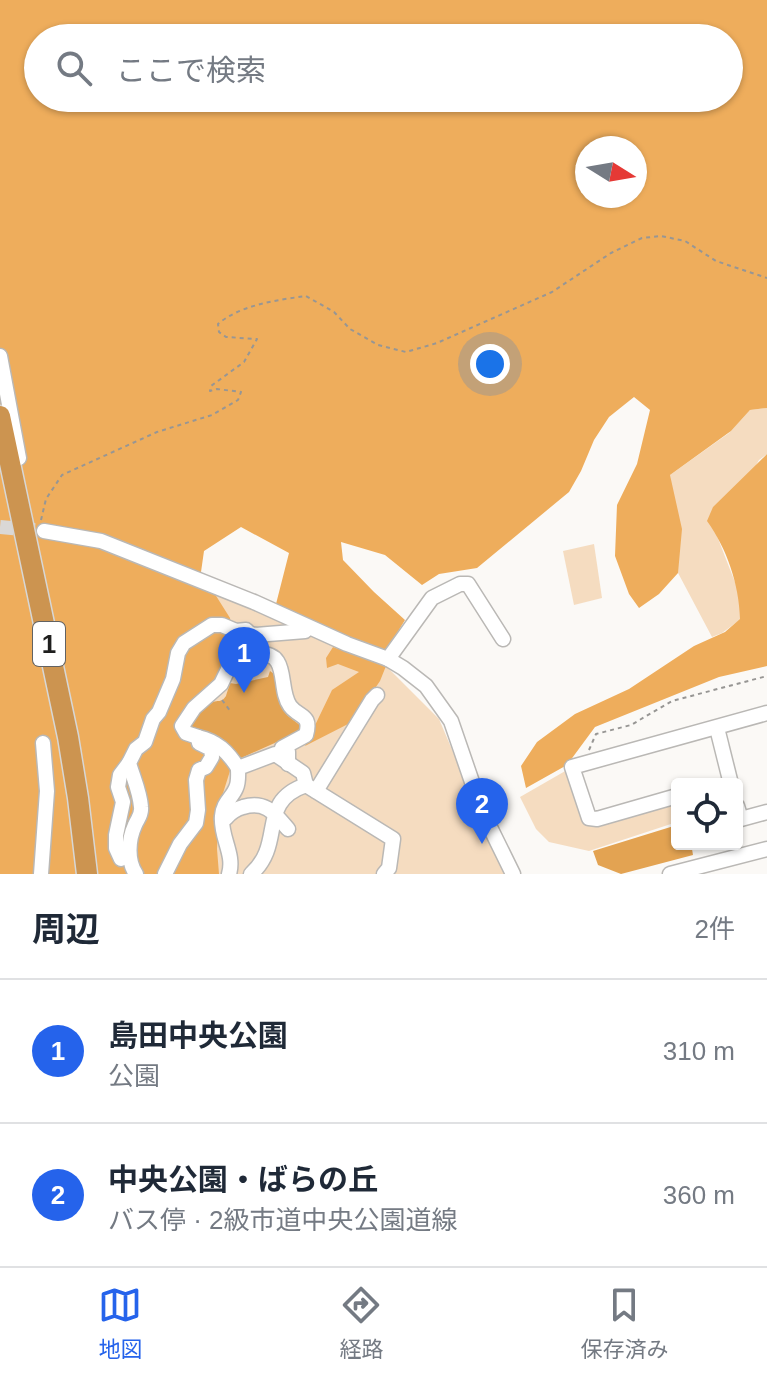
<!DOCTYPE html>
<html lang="ja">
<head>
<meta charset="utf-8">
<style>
	:root { --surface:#fff; --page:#f2f2f3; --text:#1f2937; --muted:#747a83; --line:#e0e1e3; --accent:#2563eb }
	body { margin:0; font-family:Helvetica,"Noto Sans JP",sans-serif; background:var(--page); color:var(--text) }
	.controls { position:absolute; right:24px; bottom:24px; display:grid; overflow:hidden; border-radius:8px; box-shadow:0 2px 6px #0004 }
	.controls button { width:72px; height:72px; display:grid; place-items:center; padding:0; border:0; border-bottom:2px solid var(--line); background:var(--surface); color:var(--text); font:40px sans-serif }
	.compass { position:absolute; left:575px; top:136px; width:72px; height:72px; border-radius:50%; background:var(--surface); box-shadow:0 2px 6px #0004; rotate:101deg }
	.you { position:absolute; left:490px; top:364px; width:28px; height:28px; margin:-20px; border:6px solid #fff; border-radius:50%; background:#1a73e8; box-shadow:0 0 0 12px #1a73e833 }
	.badge { display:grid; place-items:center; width:52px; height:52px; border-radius:50%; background:var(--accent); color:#fff; font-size:26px; font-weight:700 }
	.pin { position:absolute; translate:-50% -66px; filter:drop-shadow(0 2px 4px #0008) }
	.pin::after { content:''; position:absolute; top:42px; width:28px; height:24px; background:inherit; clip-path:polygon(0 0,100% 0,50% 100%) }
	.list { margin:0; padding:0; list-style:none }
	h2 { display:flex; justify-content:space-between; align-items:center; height:104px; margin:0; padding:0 32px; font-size:34px }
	h2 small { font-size:26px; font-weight:400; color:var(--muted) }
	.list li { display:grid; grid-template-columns:52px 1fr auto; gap:24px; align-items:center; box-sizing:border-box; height:144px; padding:0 32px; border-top:2px solid var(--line) }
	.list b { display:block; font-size:30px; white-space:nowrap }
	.list p { margin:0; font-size:26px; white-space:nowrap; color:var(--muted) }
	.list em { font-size:26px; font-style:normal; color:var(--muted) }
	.icon { flex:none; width:44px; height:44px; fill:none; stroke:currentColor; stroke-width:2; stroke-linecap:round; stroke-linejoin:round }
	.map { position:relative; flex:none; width:767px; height:874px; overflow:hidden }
	.search { position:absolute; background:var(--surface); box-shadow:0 2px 6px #0004; left:24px; right:24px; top:24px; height:88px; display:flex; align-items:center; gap:20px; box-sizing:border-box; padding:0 28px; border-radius:44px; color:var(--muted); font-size:30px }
	.sheet { height:392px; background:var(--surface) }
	nav { display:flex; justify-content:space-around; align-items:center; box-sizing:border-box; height:112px; border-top:2px solid var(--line); background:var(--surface); font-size:22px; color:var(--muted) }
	nav a { display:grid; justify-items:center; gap:4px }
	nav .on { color:var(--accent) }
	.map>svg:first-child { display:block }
</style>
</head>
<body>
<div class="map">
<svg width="767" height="874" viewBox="0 0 767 874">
	<rect width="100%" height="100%" fill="#fbf9f6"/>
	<g fill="#f5dcc0">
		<polygon points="767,408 767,454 759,460 717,536 740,595 741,619 722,633 712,637 677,571 670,475 729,433 750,410"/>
		<polygon points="594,544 602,598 574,605 563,551"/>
		<polygon points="211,590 386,666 439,719 505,874 86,874"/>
		<polygon points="567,770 593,824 677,799 677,822 589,851 549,842 536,829 520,797"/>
	</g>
	<g fill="#eead5c" fill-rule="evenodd">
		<path d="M0,0H767V408L750,410L731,431L670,475L682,529L678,573L659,594L639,608L629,594L615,556L617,505L637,464L650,410L634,397L609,417L594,440L581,471L569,492L477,568L439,574L422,585L385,555L341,542L343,560L374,592L405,620L385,653L276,604L289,553L241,527L204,551L201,572L230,618L234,649L190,720L235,755L219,806L217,849L219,874H0ZM38,38H729V98H38ZM587,148H635V196H587Z"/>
		<path d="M767,454V666L719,677L595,727L567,765L526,788L521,766L537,742L575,714L629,689L694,646L725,632L740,619C739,584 727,549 707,521L713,507Z"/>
		<polygon points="333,647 386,666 380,681 352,722 305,746 332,690 359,672 338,664 327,668 326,658"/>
	</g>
	<g fill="#e3a352">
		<path d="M270,671L274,674L283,710L288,716L301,726L297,733L241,758H238L191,727C192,716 203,707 213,702C221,699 220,704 226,696C226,695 230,684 230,683L236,684L268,677Z"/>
		<polygon points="677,825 677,844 698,844 699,846 692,849 693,855 621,874 598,865 593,851"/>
	</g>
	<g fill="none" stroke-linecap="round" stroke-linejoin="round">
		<polyline stroke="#dad8d6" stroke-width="14" stroke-dasharray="14 7" stroke-linecap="butt" points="0,527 44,531"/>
		<defs>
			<g id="minor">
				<polyline points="0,356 19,458"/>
				<polyline points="44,531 101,541 254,602 347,644 388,659 403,668 426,686 451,721 482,811 513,874"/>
				<polyline points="250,634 256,635 305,631"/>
				<polyline points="388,659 432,598 460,584 468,584 503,639"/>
				<path d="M229,668C236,661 247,655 257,654C291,651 277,688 290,706C299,718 312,714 306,735L282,748L288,752V764"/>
				<polyline points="717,728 731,784"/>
				<polyline points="316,791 372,700 377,695"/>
				<polyline points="677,796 597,819 589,818 572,767 767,713"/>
				<polyline points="737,806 741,819 767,812"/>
				<path d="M222,819L226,818C231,812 235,809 243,807C266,800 275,814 288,829"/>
				<polyline points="121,859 116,848 116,835 123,802 118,787 120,775 129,763"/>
				<polyline points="41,874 47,791 43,743"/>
				<path d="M136,874C127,861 128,840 135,825C138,818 142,815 141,807C140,792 133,777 129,763L136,749L145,742L153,719L159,712L173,679L178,653L184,643L212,625H222L236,631L246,630L250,634L232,661L221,684L194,708L182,726L186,733L198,737"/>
				<path d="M165,874L180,844L196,823L198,810L196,780L199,770L206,767L212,757L211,749L199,743L198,737C217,741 228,752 238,768"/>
				<path d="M229,874C235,854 220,837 222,816C223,802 232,798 236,788C239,782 238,774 238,768L275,754L303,773L306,785"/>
				<path d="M251,874C286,843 256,802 306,785L393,839L389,868L384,874"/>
				<polyline points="670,874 767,849"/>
			</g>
			<polyline id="highway" points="0,416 68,737 78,798 87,874"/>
		</defs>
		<use href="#minor" stroke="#bab8b5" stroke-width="17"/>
		<use href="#highway" stroke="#d7d7d6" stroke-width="23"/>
		<g stroke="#979694" stroke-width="2" stroke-dasharray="4 4" stroke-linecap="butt">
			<path d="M41,520L46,499L62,475L157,432L212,415L238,400L241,392L217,389L210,391L211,386L244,362L257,339L226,337L219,332L218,324C240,305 277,300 306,296L334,312L350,329L378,345L406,352L437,343L552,292L611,253L642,238L661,236L685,241L716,261L767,278"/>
			<polyline points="222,700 231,712"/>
			<polyline points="589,750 596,734 631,725 672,701 767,676"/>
		</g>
		<use href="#minor" stroke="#fff" stroke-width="14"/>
		<use href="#highway" stroke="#cc9450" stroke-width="20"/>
	</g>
	<g text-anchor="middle" stroke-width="7" stroke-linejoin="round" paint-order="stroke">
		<rect fill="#fff" stroke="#626262" stroke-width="2" x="33" y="622" width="32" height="44" rx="6"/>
		<g font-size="26" font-weight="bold" fill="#1f1f1e">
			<text x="49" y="653">1</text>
		</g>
	</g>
</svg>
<div class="controls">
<button><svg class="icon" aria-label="locate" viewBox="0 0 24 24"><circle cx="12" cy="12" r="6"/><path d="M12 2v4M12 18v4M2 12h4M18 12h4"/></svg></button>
</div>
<svg class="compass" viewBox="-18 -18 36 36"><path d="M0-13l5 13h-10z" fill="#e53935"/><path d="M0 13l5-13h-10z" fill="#747a83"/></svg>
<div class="you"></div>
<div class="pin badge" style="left:244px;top:693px">1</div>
<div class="pin badge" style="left:482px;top:844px">2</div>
<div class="search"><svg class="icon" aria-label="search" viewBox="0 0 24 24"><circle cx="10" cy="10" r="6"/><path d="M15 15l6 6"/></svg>ここで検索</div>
</div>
<section class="sheet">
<h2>周辺<small>2件</small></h2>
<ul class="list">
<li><span class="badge">1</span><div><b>島田中央公園</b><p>公園</p></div><em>310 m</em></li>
<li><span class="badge">2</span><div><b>中央公園・ばらの丘</b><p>バス停 · 2級市道中央公園道線</p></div><em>360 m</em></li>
</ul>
</section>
<nav>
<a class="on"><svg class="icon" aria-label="map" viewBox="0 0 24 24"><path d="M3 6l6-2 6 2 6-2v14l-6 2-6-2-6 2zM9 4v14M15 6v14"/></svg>地図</a>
<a><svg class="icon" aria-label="directions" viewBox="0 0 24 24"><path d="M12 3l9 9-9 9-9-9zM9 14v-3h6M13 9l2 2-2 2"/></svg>経路</a>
<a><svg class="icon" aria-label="saved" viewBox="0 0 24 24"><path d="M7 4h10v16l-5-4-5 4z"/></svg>保存済み</a>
</nav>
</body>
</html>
